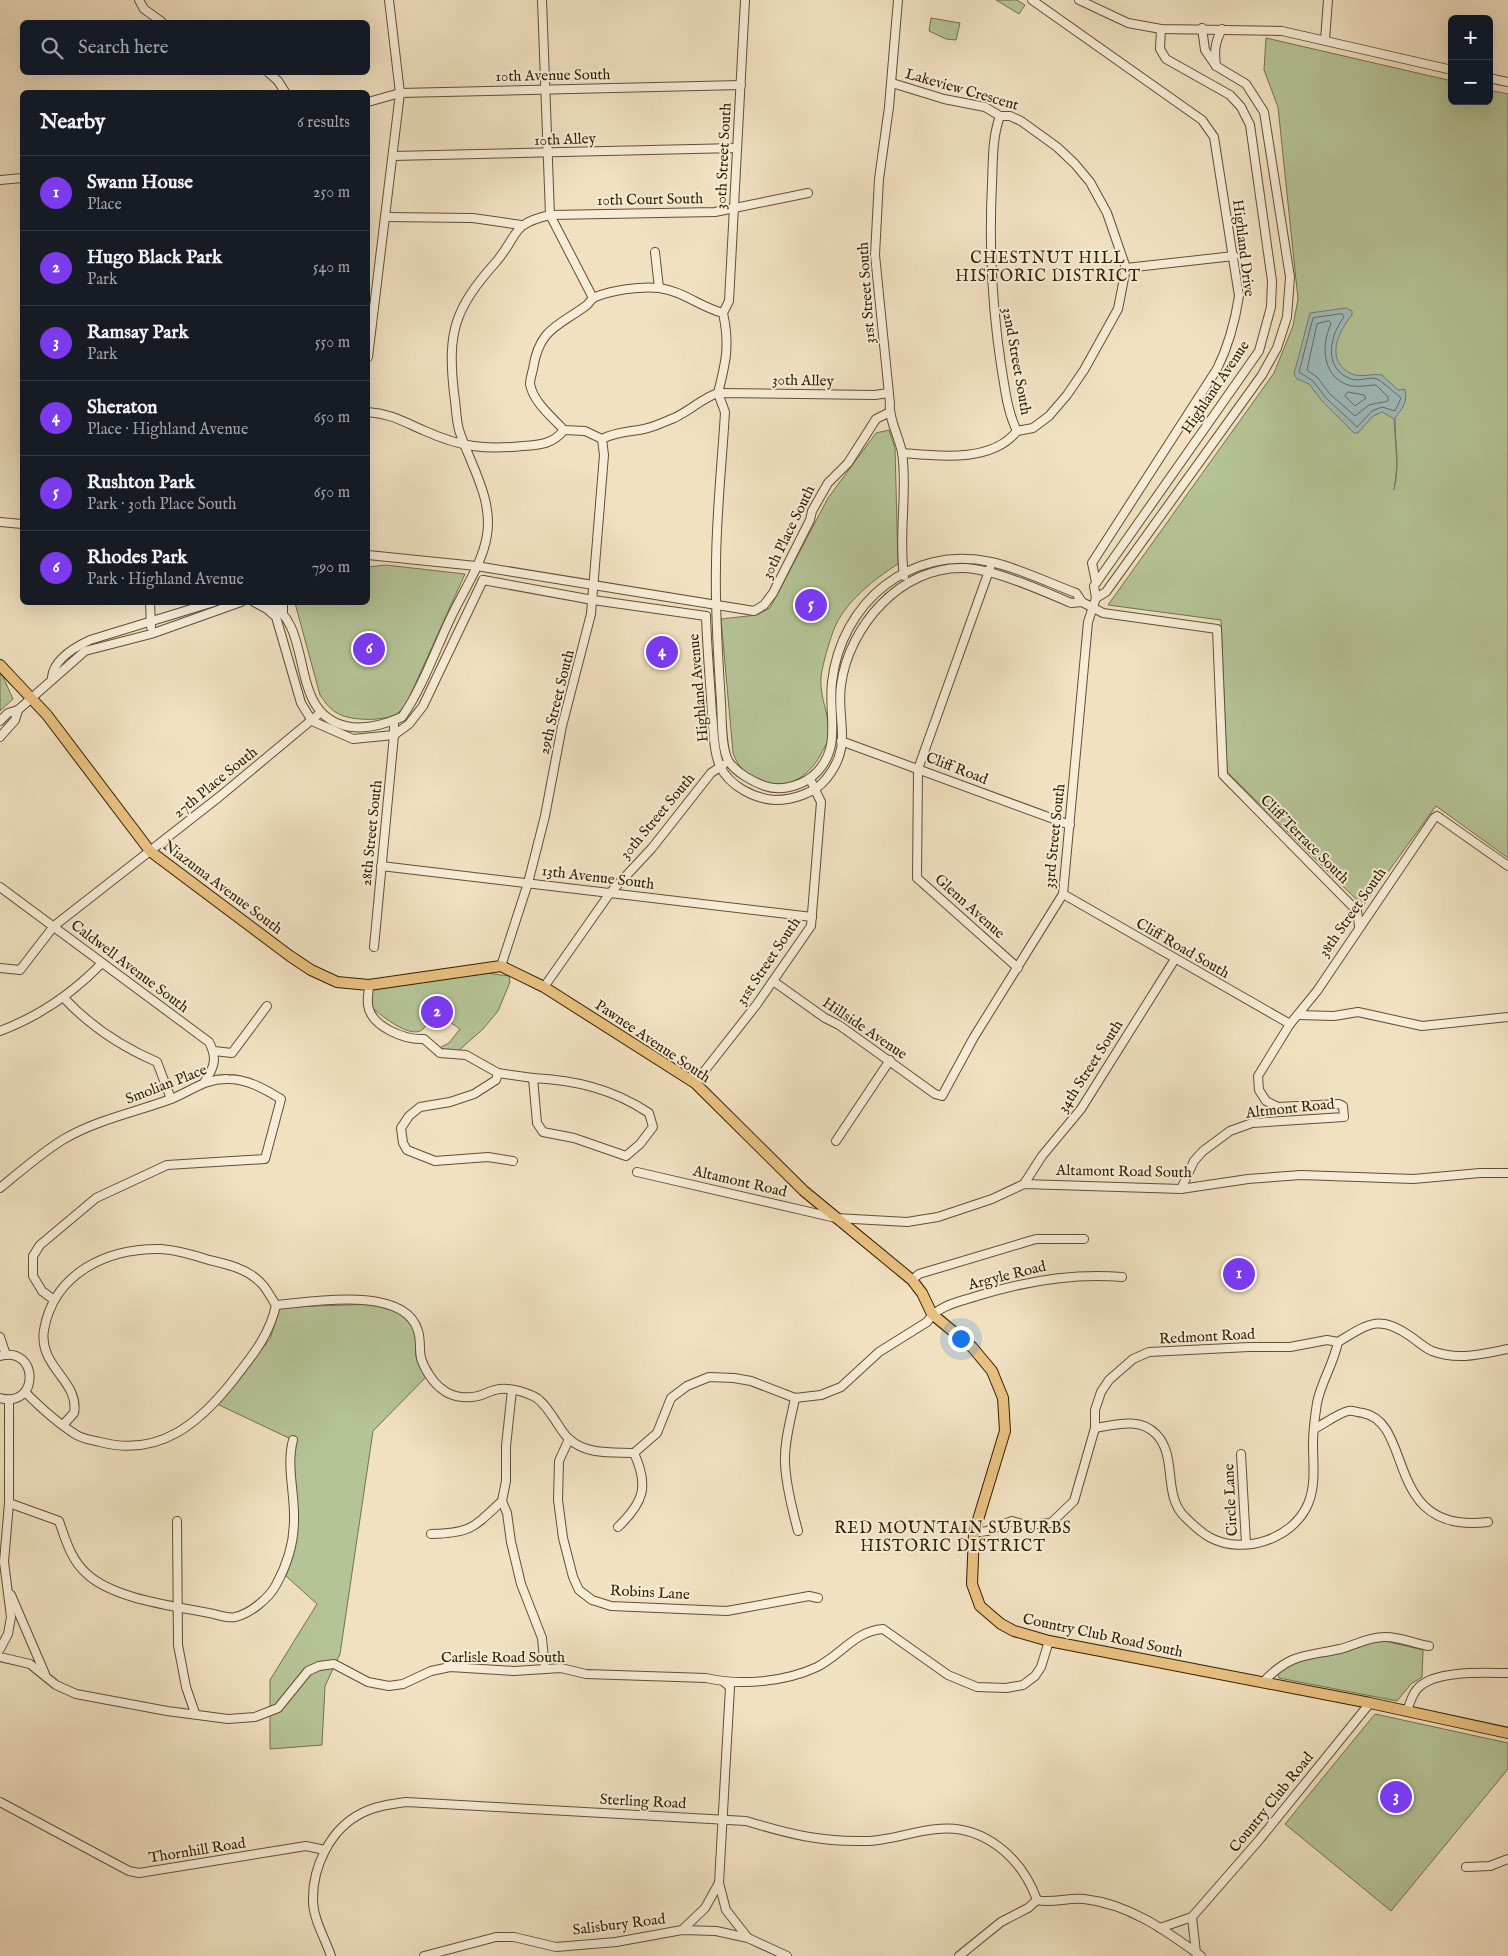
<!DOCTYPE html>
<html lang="en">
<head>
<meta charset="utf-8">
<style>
	:root { --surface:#171b24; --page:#20242c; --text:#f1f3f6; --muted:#9ea1a6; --line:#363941; --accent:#7c3aed }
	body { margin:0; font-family:"IM FELL English",serif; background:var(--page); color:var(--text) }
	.controls { position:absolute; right:15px; top:15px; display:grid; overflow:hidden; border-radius:8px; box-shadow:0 5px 20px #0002 }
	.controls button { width:45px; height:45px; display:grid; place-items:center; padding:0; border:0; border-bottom:1px solid var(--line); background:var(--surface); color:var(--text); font:25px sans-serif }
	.you { position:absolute; left:960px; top:1338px; width:18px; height:18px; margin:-12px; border:4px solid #fff; border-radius:50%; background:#1a73e8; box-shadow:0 0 0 8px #1a73e833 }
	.badge { display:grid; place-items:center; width:32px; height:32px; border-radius:50%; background:var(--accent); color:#fff; font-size:16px; font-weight:700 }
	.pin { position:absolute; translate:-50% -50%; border:2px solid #fff; box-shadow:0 1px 5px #0006 }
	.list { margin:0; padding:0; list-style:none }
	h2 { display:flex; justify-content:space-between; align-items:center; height:65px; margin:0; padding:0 20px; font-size:21px }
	h2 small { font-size:16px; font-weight:400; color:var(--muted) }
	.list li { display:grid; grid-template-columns:32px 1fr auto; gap:15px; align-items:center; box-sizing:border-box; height:75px; padding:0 20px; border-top:1px solid var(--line) }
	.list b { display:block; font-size:19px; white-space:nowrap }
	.list p { margin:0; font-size:16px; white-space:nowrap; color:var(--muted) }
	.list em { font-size:16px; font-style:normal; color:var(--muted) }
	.icon { flex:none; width:28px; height:28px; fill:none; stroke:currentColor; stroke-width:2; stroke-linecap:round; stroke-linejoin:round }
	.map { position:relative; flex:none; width:1508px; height:1956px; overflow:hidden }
	.search { position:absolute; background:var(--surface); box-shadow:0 5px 20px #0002; left:20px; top:20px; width:350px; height:55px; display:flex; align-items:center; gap:12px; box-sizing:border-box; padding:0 18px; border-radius:8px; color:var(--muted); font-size:19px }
	.panel { position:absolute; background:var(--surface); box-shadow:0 5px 20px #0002; left:20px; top:90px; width:350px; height:515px; border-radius:8px }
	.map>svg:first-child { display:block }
</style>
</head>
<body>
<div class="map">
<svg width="1508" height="1956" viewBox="0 0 1508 1956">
	<rect width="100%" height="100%" fill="#f1e1c1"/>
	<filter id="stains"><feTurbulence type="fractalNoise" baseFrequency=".004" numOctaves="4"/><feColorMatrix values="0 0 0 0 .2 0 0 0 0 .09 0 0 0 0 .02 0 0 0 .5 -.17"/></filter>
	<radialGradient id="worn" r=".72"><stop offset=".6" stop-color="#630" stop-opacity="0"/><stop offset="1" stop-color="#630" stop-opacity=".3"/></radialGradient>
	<g fill="#b5c497" stroke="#74714c">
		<polygon points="996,0 1017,0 1025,5 1019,14"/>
		<polygon points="931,18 960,23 956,40 946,39 929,31"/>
		<polygon points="1266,38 1452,81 1452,101 1489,101 1489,90 1508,94 1508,858 1436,806 1363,906 1227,772 1221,620 1108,605 1274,373 1293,326 1298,299 1278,107 1264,70"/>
		<path d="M889,430L895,448L898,564C874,579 845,602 834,629C829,643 823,662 821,677C819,697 831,718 829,738C828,742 824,748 822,752C812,773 790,791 764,782C747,777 739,769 733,753L721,619L757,615L770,608L828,498L876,433Z"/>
		<path d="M386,565L465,574L408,700C406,703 403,709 399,712C388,722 351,721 339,714C330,710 325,702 320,695L295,603L368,602V567Z"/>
		<polygon points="0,670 13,699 0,711"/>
		<path d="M472,971L509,976L510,982L498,1011L483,1029L457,1052L439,1048L449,1043L460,1029L444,1018L431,1017C428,1021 426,1027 422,1030C410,1039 378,1014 370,1005L373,986Z"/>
		<polygon points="379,1304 397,1310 410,1320 416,1333 416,1357 427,1376 373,1431 340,1654 325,1686 322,1745 270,1749 270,1680 317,1604 286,1576 294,1546 293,1440 217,1404 270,1339 280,1307"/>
		<polygon points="1377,1639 1423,1650 1422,1677 1411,1684 1397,1701 1279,1678 1278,1675 1287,1663"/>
		<polygon points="1375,1714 1508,1743 1508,1769 1391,1911 1285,1824"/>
	</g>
	<path fill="#9ebbbc" stroke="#737c71" d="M1346,308L1352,311V315C1338,332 1324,361 1352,374C1361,378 1373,373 1382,375L1398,390L1405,389C1408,402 1402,409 1395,418C1395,443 1400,466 1394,490L1397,466L1394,419L1382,412L1373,416L1358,433H1354L1322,401L1309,384L1297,379L1294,374L1310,313Z"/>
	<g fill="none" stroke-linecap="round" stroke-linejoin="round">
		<g stroke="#686c5e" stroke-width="1">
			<path d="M1342,314L1344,317C1330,335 1322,368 1351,379C1360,382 1369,376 1377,379C1381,380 1397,395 1401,398L1395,411L1382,407L1372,411L1357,427L1326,398L1313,381L1299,372L1313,318Z"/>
			<path d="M1329,321L1331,324C1321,345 1322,376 1348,385C1358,388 1366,385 1376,385L1388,397V401L1369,405L1355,416L1330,394L1317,377L1307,370L1317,324Z"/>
			<polygon points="1348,392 1364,395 1366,398 1355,406 1345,396"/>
		</g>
		<defs>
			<g id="minor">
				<polyline points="139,0 144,9 162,22"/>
				<polyline points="542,0 550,215 593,298"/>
				<path d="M898,0L889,107L879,179L875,255L890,404C888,416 899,438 902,452C908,492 898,535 904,576"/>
				<path d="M1032,0L1202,120L1214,137L1239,296C1235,322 1229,345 1217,369L1092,563L1096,582"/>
				<polyline points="1079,0 1128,23 1161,29 1282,31 1452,70"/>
				<polyline points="1202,28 1205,50 1216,66"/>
				<polyline points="1325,40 1328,0"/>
				<polyline points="268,72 278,81 285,92"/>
				<polyline points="1489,78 1508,82"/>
				<path d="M892,83L944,99L985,107L1000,116H1010L1021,121L1057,147L1075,164L1090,182L1107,213L1126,268L1118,309L1084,370L1067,395L1049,416L1033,428L1017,431C992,463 938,456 902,453"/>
				<polyline points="368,102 400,93 741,85"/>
				<path d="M1000,116C992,138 993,161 992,184C989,245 992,305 1001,365C1005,388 1007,411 1017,431"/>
				<polyline points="393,156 737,148"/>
				<polyline points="0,180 22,178"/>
				<polyline points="385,217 473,218 521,225"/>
				<polyline points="655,252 659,288"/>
				<polyline points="1126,268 1234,256"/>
				<polyline points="723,313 729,301 745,0"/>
				<polyline points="368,357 400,93 389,0"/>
				<path d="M718,393L725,412C722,464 716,516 716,568C715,613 718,658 721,702C722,718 721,750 729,762C737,773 753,782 765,786C782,792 805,785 817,772C842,746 828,714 832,682C841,603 910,544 991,562C1019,568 1049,583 1076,593L1082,602L1103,613L1217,629L1223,775L1357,911L1359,926"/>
				<path d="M368,412C392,414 404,422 425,431C461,447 485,450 523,446C540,445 553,444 564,430"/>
				<path d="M564,430C553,418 533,402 530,384C530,380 532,373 533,369C539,328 559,326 587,305C590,302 591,299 595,297C613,290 640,286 659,288C683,291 700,307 723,313C730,344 726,362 718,393"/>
				<polyline points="564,430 585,431 602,439"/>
				<path d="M602,439C615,432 629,432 644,429C654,427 664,422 674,418C690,411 702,398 718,393L875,395L888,393"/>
				<polyline points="0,522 22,524"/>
				<polyline points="368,555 476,566 754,611 764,605 773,593 810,520 812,511 828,483 848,463 876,419 888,413"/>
				<polyline points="990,568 918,769 917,878 1018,968"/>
				<polyline points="483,580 593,600 706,616"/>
				<path d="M1096,598L1106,592L1262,375L1277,348L1287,317L1290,277L1264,112L1246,84L1216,66C1214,51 1215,42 1222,29"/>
				<polyline points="150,602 151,627"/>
				<polyline points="254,602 267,609 276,617 301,703 312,721 353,739 394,735 409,724 423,706 483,580"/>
				<path d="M267,602C318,625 284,717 351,727C369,729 386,724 402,717C422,689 437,646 452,615C464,590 483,562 487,535C493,498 470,464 459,430C456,419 456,405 454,393C447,331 455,308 496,262C519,235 510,224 550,215L715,212L808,193"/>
				<polyline points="283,602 283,613"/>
				<path d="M706,616C707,648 710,681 712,714C714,730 713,751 720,766C729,786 755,799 775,800C793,800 815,793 826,779C854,745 836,722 841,685C849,626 901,566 964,568C994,569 1043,591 1071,603L1082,602"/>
				<path d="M52,677C54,659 75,647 90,640L214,602"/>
				<polyline points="0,721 8,713 18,710 85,651 151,634 241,602"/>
				<polyline points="0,737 15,720 18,710"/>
				<polyline points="841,741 1070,825"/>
				<polyline points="381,866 812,917"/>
				<path d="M0,887L209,1042C217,1057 215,1067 205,1081"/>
				<polyline points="1063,894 1290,1024"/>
				<polyline points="374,947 394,735 394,721"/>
				<polyline points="501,966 528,883 545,816 562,726 591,614 604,455 602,439"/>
				<polyline points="0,968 20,970 54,926 219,797 320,713"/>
				<polyline points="773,981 825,1018 839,1025 935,1094 942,1096 974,1037 1063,894 1088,622 1096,598 1094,586 1259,351 1271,307 1272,281 1250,125 1241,107 1230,95 1166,59 1160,49 1161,29"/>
				<path d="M369,985C369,991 367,998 368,1005C371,1027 405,1040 424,1039L440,1053L466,1055L498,1073L496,1080L474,1094L450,1102L420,1107L409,1116L401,1128L403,1143L407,1150L435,1161L488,1157L513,1161"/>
				<polyline points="544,987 610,893 652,848 711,773 723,765"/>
				<path d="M64,998C90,1026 122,1047 157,1062L171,1099"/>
				<polyline points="1298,1015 1334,1016 1358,1012 1422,1026 1508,1017"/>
				<path d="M0,1031C40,1016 73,993 102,963"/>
				<polyline points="214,1051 232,1053 267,1006"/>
				<polyline points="498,1073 533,1078"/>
				<path d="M533,1078C575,1080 613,1089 649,1113L653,1127L640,1144L626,1156L574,1138L543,1132L537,1123Z"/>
				<polyline points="695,1083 757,1004 811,926 821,802 810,779"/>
				<polyline points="836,1141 890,1060"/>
				<polyline points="637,1172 836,1218 907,1222 938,1217 992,1199 1024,1184 1181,1189 1248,1179 1301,1175 1413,1179 1480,1173 1508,1173"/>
				<polyline points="1024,1184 1042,1156 1081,1109 1175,959"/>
				<path d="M0,1188C21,1171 41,1153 64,1139C96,1120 136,1112 171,1099C191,1091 206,1078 228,1079C247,1079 265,1089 281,1099L265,1159L167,1165L96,1198L40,1245L33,1256V1276L42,1291L54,1300"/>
				<polyline points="1181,1189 1194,1161 1203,1151 1230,1131 1252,1123 1344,1117 1343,1106 1339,1104 1278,1107 1266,1101 1259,1090 1258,1076 1290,1024 1317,991 1434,818 1437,816 1508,866"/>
				<polyline points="912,1280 919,1274 1036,1239 1084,1239"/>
				<path d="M276,1305C311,1302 405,1285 418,1331C421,1340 419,1349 421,1358C424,1368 433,1383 442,1389C451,1397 466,1399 478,1396C484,1395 489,1391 495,1390C507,1387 522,1391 533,1396C542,1400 548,1410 553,1417C558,1424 563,1434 569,1439C587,1455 612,1452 634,1453L657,1433L671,1398L687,1386L709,1377L734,1378L751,1381L795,1398L821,1395L841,1387L879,1352L927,1322C938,1305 959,1302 977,1296C1025,1281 1072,1273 1122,1277"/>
				<polyline points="0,1337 6,1355"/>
				<path d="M0,1356C39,1345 40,1409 0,1398"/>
				<polyline points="512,1390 506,1446 506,1481 502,1501 507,1513 511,1542 521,1584 542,1638 545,1669"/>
				<path d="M25,1392C41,1408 56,1422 75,1434C82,1439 92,1440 100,1442C160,1458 201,1422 235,1378C253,1355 270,1334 276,1305"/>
				<path d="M795,1398C791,1419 784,1441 785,1463C786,1486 792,1509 798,1531"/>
				<path d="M63,1425L74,1413C80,1381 38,1367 44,1330C54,1273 107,1248 161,1249C177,1250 194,1255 209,1260C227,1264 248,1269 261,1283C267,1289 271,1298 276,1305"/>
				<path d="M1095,1428C1115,1425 1139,1417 1156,1434C1178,1456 1162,1495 1185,1517C1193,1525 1201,1533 1211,1538C1244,1555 1293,1539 1308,1504C1316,1485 1313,1464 1313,1444C1313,1431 1315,1416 1317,1403C1321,1382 1334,1363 1338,1342"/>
				<path d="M1314,1429C1324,1424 1337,1414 1348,1411C1352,1410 1359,1413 1363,1413C1415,1423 1383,1535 1488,1522"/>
				<polyline points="569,1439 559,1461 558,1500 563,1538 573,1577 579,1590 592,1600 611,1606 727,1611 809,1596 818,1598"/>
				<polyline points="1241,1454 1246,1544"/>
				<path d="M9,1503L59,1521C66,1541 71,1560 87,1574C114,1599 174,1606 209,1613C216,1614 228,1619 235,1617C250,1614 269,1598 276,1585C287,1565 294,1542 294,1520C295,1493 286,1466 293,1440"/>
				<polyline points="177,1521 178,1645 186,1687 195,1713"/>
				<path d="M618,1527C644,1502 649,1486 634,1453"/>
				<path d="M974,1533L987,1531L1012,1521L1026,1525L1051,1523L1074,1501L1095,1428V1410L1101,1392L1109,1380L1133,1359L1149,1352L1249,1347H1290L1327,1340L1338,1342C1368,1324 1379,1314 1410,1336C1417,1341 1425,1348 1432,1351C1458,1361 1482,1354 1508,1349"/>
				<path d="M431,1534C471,1533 473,1528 502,1501"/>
				<polyline points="11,1595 45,1674"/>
				<polyline points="0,1649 8,1634 11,1617 4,1562 9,1503 9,1400"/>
				<path d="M0,1657L30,1664L56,1685L76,1694L167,1711L228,1719L255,1717L278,1708L308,1671L319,1666L334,1664L368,1682L389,1686L403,1684L431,1671L450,1667L514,1671L561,1668L586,1674L706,1678C741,1686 785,1682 817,1667C841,1655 855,1631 883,1629L948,1675L977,1687L1006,1688L1023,1685L1035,1676L1041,1667L1049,1641"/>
				<polyline points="724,1682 730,1687 719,1883 726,1910 748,1938"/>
				<path d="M1262,1683C1291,1653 1303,1657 1340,1649C1356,1645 1368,1637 1384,1637C1398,1636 1415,1644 1429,1646"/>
				<path d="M1407,1711C1410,1703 1412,1693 1419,1687C1437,1670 1484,1673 1508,1673"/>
				<polyline points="0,1802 129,1871 139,1873 306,1846 325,1850"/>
				<polyline points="1466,1867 1490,1866 1508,1859"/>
				<polyline points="1192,1917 1196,1953"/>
				<polyline points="1160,1928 1192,1917 1260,1839 1370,1703"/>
				<polyline points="682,1930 705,1908 719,1883"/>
				<path d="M331,1956C325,1938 314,1921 313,1902C312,1867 330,1829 362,1813C376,1806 391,1804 406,1802L746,1821C789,1834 820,1842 865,1841C889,1841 913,1831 937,1829C984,1824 1022,1858 1037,1900"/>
				<polyline points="424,1956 496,1937 514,1937 556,1947 616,1942 682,1930 716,1931 748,1938 787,1956"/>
				<path d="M959,1956L1001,1922L1028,1908L1037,1900C1052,1904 1068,1897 1084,1899C1129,1904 1165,1930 1201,1956"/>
			</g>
			<polyline id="major" points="0,665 47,715 150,851 290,956 311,970 337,982 369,985 501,966 544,987 695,1083 804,1191 912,1280 922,1293 932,1314 972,1347 992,1371 1003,1398 1005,1431 974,1533 972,1584 980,1606 1001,1624 1014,1631 1049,1641 1370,1703 1508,1733"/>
		</defs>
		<use href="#minor" stroke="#624f30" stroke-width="10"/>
		<use href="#major" stroke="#321e00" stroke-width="12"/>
		<use href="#minor" stroke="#f6ecd7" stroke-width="8"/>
		<use href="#major" stroke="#e8c080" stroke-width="10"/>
	</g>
	<g text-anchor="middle" stroke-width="4" stroke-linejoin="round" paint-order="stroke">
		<g font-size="15" fill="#321e00" stroke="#f6ecd7">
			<text transform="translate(553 75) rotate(-1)" y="5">10th Avenue South</text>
			<text transform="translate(962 89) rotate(16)" y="5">Lakeview Crescent</text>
			<text transform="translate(565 139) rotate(-2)" y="5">10th Alley</text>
			<text transform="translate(723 156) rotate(-87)" y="5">30th Street South</text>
			<text transform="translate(650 199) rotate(-1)" y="5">10th Court South</text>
			<text transform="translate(1244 248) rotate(83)" y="5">Highland Drive</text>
			<text transform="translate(866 293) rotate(-94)" y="5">31st Street South</text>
			<text transform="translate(1017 361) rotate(80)" y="5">32nd Street South</text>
			<text transform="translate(803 380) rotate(1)" y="5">30th Alley</text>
			<text transform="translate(1215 387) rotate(-56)" y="5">Highland Avenue</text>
			<text transform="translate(788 532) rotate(-64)" y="5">30th Place South</text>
			<text transform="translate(698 688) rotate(-95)" y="5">Highland Avenue</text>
			<text transform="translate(556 702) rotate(-76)" y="5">29th Street South</text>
			<text transform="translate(957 768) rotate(21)" y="5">Cliff Road</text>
			<text transform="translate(215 782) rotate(-39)" y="5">27th Place South</text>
			<text transform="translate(657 816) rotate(-50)" y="5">30th Street South</text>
			<text transform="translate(371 833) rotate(-84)" y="5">28th Street South</text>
			<text transform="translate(1054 836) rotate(-84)" y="5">33rd Street South</text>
			<text transform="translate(1305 839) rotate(45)" y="5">Cliff Terrace South</text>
			<text transform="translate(598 877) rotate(7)" y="5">13th Avenue South</text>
			<text transform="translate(223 887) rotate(37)" y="5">Niazuma Avenue South</text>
			<text transform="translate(970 906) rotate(42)" y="5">Glenn Avenue</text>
			<text transform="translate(1352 912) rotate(-55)" y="5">38th Street South</text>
			<text transform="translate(1183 948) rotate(30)" y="5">Cliff Road South</text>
			<text transform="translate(768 961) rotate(-56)" y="5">31st Street South</text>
			<text transform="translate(130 966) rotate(37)" y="5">Caldwell Avenue South</text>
			<text transform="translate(865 1028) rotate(34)" y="5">Hillside Avenue</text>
			<text transform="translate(653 1041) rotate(34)" y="5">Pawnee Avenue South</text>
			<text transform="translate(1090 1066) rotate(-57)" y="5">34th Street South</text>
			<text transform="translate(166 1084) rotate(-21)" y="5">Smolian Place</text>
			<text transform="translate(1290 1108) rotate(-6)" y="5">Altmont Road</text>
			<text transform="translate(1124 1171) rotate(1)" y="5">Altamont Road South</text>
			<text transform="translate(740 1181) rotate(13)" y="5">Altamont Road</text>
			<text transform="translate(1007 1275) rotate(-14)" y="5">Argyle Road</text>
			<text transform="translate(1207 1336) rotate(-3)" y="5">Redmont Road</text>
			<text transform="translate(1230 1500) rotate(-93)" y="5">Circle Lane</text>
			<text transform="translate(650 1592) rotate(3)" y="5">Robins Lane</text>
			<text transform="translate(1103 1635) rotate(12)" y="5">Country Club Road South</text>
			<text x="503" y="1662">Carlisle Road South</text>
			<text transform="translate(643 1801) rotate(3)" y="5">Sterling Road</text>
			<text transform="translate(1271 1802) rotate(-51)" y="5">Country Club Road</text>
			<text transform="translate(197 1850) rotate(-9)" y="5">Thornhill Road</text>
			<text transform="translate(619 1924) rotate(-7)" y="5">Salisbury Road</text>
		</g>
		<g font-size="16" letter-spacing="1" fill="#321e00" stroke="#f6ecd7">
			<text x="1048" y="263">CHESTNUT HILL<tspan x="1048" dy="18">HISTORIC DISTRICT</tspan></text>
			<text x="953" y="1533">RED MOUNTAIN SUBURBS<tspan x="953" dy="18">HISTORIC DISTRICT</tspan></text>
		</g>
	</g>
	<rect width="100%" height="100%" filter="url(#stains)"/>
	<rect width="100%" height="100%" fill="url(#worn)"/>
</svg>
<div class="controls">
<button>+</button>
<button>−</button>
</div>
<div class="you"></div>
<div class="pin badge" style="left:1239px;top:1274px">1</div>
<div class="pin badge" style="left:437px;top:1012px">2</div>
<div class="pin badge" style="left:1396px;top:1797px">3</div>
<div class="pin badge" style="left:662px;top:652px">4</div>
<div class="pin badge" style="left:811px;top:605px">5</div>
<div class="pin badge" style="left:369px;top:649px">6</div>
<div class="search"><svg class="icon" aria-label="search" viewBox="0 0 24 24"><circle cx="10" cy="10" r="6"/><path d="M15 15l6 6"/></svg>Search here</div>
<section class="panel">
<h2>Nearby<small>6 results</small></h2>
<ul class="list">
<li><span class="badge">1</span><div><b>Swann House</b><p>Place</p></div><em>250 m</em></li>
<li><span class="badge">2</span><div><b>Hugo Black Park</b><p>Park</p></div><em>540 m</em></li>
<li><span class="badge">3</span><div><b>Ramsay Park</b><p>Park</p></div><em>550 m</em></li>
<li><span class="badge">4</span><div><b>Sheraton</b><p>Place · Highland Avenue</p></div><em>650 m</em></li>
<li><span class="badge">5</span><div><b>Rushton Park</b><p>Park · 30th Place South</p></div><em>650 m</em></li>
<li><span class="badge">6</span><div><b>Rhodes Park</b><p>Park · Highland Avenue</p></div><em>790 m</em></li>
</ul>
</section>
</div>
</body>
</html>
